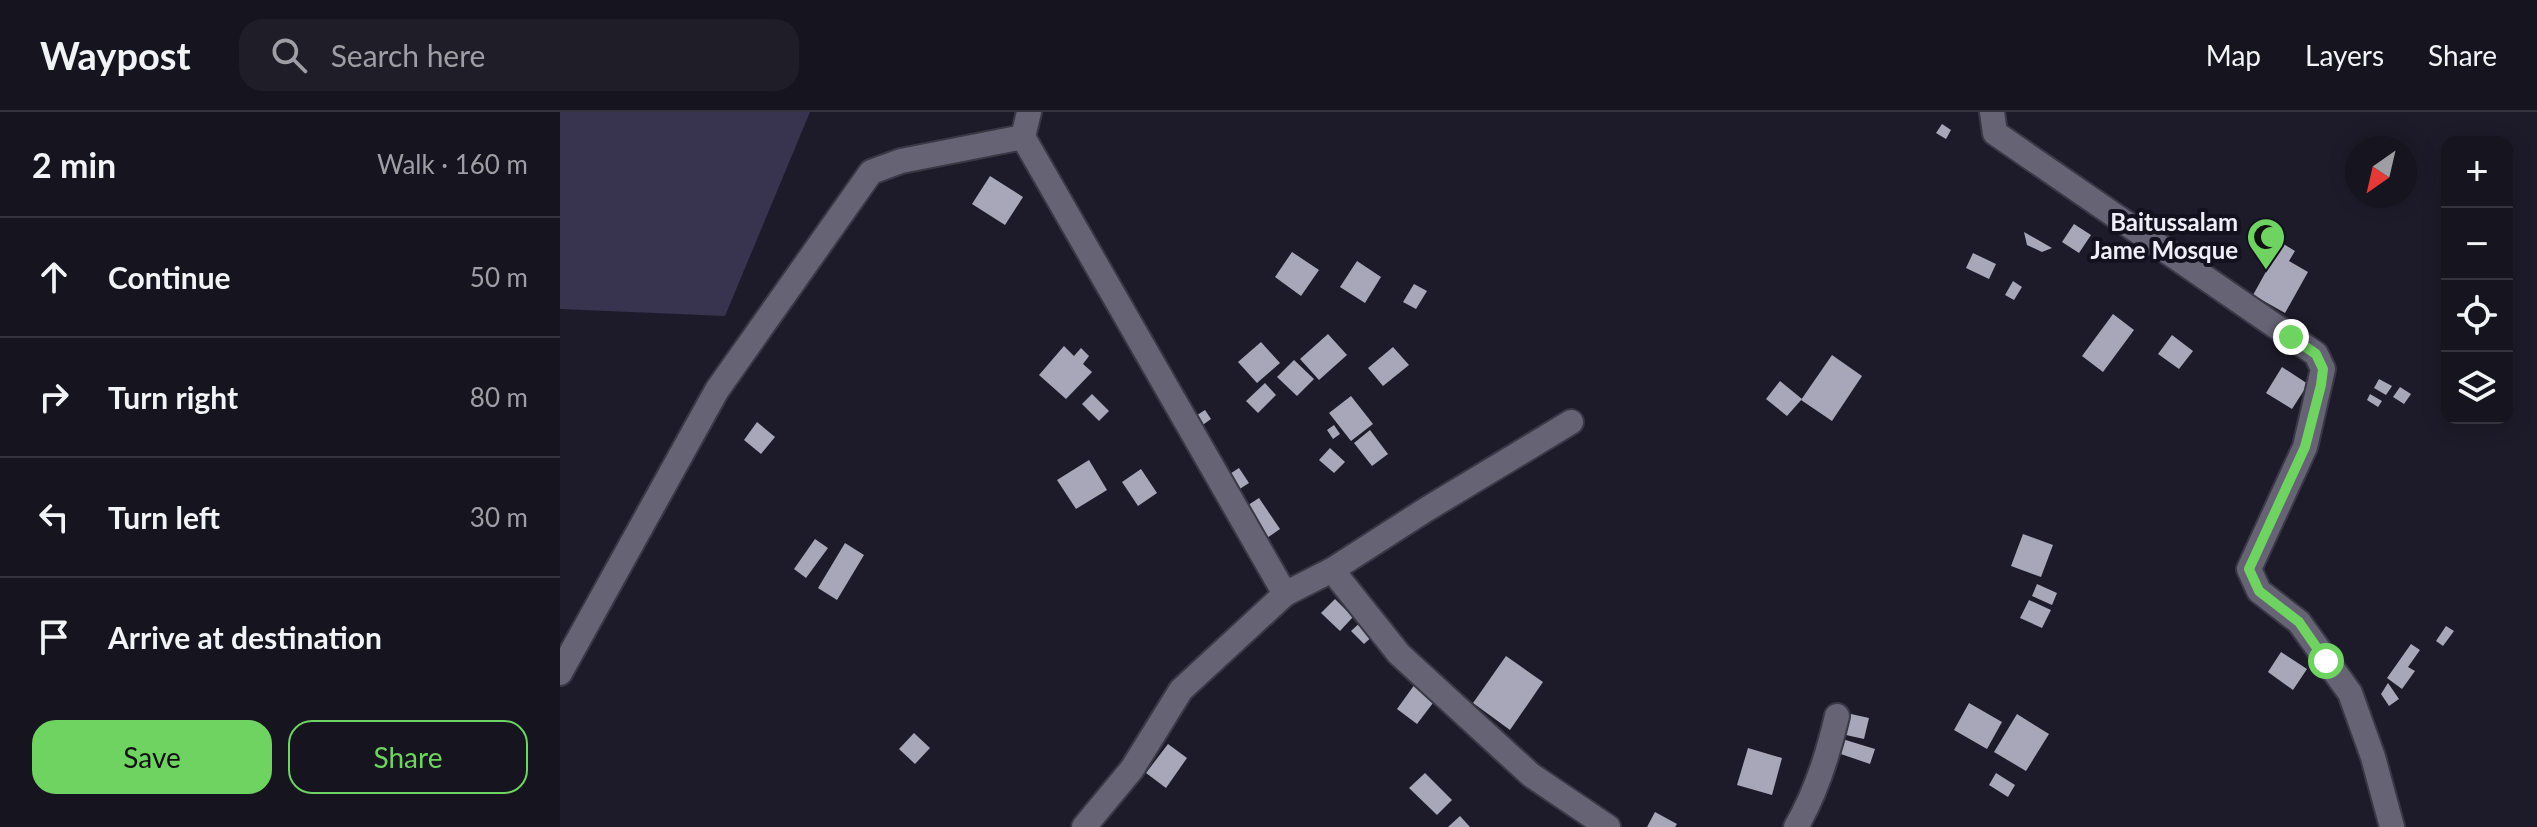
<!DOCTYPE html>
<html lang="en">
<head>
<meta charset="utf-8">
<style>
	:root { --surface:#16141f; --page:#1f1d28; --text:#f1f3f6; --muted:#9e9ea4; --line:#35333d; --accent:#6ed361 }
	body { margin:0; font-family:Lato,sans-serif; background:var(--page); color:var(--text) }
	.controls { position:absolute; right:24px; top:24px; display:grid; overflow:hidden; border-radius:16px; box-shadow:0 4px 20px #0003 }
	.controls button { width:72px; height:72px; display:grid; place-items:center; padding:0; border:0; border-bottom:2px solid var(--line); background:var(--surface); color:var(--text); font:40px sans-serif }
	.compass { position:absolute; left:1785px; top:24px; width:72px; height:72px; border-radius:50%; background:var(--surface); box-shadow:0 4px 20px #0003; rotate:214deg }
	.stop { position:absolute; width:24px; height:24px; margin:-18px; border:6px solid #6ed361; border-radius:50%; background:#fff }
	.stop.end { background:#6ed361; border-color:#fff; box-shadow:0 2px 8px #0008 }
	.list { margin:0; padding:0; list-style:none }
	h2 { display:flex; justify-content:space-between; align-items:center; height:104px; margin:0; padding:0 32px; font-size:34px }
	h2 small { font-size:26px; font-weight:400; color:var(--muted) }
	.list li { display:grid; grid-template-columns:52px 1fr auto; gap:24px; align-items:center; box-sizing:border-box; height:120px; padding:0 32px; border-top:2px solid var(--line) }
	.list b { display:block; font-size:30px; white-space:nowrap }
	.list em { font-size:26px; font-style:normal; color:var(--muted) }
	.actions { display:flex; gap:16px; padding:24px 32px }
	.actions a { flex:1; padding:18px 0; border:2px solid var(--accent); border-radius:24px; text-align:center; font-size:28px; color:var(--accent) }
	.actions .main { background:var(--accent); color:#111 }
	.icon { flex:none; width:44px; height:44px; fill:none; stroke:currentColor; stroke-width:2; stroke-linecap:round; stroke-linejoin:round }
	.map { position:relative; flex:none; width:1977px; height:715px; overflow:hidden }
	header { display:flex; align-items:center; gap:48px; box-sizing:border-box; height:112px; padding:0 40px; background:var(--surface); border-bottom:2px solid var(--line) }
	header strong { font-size:38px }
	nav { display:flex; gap:44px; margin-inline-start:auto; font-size:28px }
	.search { width:560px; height:72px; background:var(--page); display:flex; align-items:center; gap:20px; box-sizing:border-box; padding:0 28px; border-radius:24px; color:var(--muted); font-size:30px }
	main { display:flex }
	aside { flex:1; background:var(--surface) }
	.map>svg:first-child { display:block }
</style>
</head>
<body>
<header>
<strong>Waypost</strong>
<div class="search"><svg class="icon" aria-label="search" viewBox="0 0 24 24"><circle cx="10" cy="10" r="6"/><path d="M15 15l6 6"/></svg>Search here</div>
<nav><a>Map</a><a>Layers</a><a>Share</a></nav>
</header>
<main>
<aside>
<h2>2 min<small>Walk · 160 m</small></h2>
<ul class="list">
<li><svg class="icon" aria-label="ahead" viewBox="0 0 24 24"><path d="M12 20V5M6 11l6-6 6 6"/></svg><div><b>Continue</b></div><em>50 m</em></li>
<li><svg class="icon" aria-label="right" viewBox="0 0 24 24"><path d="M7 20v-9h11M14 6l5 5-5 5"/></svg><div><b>Turn right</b></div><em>80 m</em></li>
<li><svg class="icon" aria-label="left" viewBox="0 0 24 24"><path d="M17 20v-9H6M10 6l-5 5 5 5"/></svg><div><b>Turn left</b></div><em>30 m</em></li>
<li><svg class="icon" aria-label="arrive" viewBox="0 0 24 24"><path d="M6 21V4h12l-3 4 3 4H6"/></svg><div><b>Arrive at destination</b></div></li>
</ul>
<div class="actions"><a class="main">Save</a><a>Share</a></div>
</aside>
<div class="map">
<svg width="1977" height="715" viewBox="0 0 1977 715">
	<rect width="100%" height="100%" fill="#1d1b29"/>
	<polygon fill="#38334f" points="0,0 250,0 165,204 0,197"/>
	<g fill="#a8a6b9">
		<polygon points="1382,12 1391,18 1386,27 1376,21"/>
		<polygon points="430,64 463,85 445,113 412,92"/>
		<polygon points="1514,112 1531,123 1519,141 1502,130"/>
		<polygon points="1464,120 1492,136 1482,140 1467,133"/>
		<polygon points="1722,131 1735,139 1729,149 1748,160 1725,201 1693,183"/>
		<polygon points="732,140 759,158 741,184 715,165"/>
		<polygon points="1413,141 1436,152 1429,167 1406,156"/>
		<polygon points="797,149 821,165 805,191 780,175"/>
		<polygon points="1453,169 1462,175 1454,188 1445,183"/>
		<polygon points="854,172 867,179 856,197 843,190"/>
		<polygon points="1553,202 1574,218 1543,260 1522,244"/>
		<polygon points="768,222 787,243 759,268 740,247"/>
		<polygon points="1612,223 1633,239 1619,257 1598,242"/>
		<polygon points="701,230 720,251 697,271 678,250"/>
		<polygon points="504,234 514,244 521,236 529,244 523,252 532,260 506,287 479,263"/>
		<polygon points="833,235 849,253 823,274 808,256"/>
		<polygon points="1272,243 1302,264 1272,309 1241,288"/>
		<polygon points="734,248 754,267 737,284 717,265"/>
		<polygon points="1722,255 1748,272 1732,297 1706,281"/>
		<polygon points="1819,267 1832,274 1826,283 1814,276"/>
		<polygon points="1220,269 1242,287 1227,304 1206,287"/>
		<polygon points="705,271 716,283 698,301 686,289"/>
		<polygon points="1840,275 1851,282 1844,292 1833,285"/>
		<polygon points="532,282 549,299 539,309 522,292"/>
		<polygon points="1810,282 1822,289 1818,295 1807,288"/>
		<polygon points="791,284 813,312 791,329 769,301"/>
		<polygon points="645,298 651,307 637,317 631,307"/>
		<polygon points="197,310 215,325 201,342 184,328"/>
		<polygon points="774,313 780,322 773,327 767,318"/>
		<polygon points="810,318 828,342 812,354 794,331"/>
		<polygon points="770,336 785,350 774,361 759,348"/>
		<polygon points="529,348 547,378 516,397 497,368"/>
		<polygon points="679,356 689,371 675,380 665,365"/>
		<polygon points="581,357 597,381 578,394 562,370"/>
		<polygon points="699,386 720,417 704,428 682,397"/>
		<polygon points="1463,422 1493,433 1481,465 1451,454"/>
		<polygon points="255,427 268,436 246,466 234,457"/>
		<polygon points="285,431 304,443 277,488 258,476"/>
		<polygon points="1477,472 1497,481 1492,493 1472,484"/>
		<polygon points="775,487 793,505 780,519 761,501"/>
		<polygon points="1469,488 1491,498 1482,516 1460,506"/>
		<polygon points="803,508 816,521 804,532 791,519"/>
		<polygon points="1886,514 1894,519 1883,534 1876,529"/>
		<polygon points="1851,532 1860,538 1848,555 1855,559 1842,577 1827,566"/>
		<polygon points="1721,540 1747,557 1733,578 1708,560"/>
		<polygon points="946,544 983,570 950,618 913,591"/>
		<polygon points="1828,571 1839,587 1829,594 1821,582"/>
		<polygon points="855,572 876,587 857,612 837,597"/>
		<polygon points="1409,591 1442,610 1427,637 1394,618"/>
		<polygon points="1291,602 1309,606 1304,627 1286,623"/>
		<polygon points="1457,602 1489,622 1466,659 1434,640"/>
		<polygon points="354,621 370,636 355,652 339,637"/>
		<polygon points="1279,626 1315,637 1310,652 1275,640"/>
		<polygon points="608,632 627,646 606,676 586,661"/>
		<polygon points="1188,636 1222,646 1212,683 1177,673"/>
		<polygon points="865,661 892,688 877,703 849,676"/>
		<polygon points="1436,661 1455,673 1448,685 1429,673"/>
		<polygon points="1095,700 1117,712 1115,715 1087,715"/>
		<polygon points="900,704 910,715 888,715"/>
	</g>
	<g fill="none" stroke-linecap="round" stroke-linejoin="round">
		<defs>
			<g id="minor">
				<polyline points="1432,0 1435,21 1756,242 1763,257 1745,335 1689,457 1699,479 1739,510 1790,581 1813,645 1832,715"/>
				<polyline points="463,25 725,482 772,458 867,397 1011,310"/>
				<polyline points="772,458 839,542 971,663 1048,715"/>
				<polyline points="0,561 157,278 311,60 341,49 463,25 469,0"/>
				<polyline points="524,715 572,657 621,578 725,482"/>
				<path d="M1236,715C1256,681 1268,643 1277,604"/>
			</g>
		</defs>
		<use href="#minor" stroke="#3a3844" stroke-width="28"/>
		<use href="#minor" stroke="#656374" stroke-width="24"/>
	</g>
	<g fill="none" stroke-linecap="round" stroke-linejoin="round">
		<polyline stroke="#6ed361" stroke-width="10" points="1731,225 1756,242 1763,257 1761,273 1745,335 1689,457 1699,479 1739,510 1766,549"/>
	</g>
	<defs>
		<symbol id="mosque-pin" viewBox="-11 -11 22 30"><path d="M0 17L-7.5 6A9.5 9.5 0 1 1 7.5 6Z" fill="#6ed361" stroke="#14111f"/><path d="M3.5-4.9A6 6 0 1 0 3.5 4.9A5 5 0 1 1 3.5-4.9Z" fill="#111"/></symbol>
	</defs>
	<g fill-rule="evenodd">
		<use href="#mosque-pin" x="1684" y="103" width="44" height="60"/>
	</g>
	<g text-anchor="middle" stroke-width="8" stroke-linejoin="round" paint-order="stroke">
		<g font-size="24" font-weight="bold" fill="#efeef8" stroke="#14111f" text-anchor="end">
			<text x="1678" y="119">Baitussalam<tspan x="1678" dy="28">Jame Mosque</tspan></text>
		</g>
	</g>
</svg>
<div class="controls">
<button>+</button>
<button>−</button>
<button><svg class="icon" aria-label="locate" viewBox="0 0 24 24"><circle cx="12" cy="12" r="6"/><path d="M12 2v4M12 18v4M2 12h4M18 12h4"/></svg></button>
<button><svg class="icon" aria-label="layers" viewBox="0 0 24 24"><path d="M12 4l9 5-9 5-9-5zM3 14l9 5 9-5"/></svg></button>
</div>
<svg class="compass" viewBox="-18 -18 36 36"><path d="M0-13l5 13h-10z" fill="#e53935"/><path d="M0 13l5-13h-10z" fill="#9e9ea4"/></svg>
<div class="stop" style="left:1766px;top:549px"></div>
<div class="stop end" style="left:1731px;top:225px"></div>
</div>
</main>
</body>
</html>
